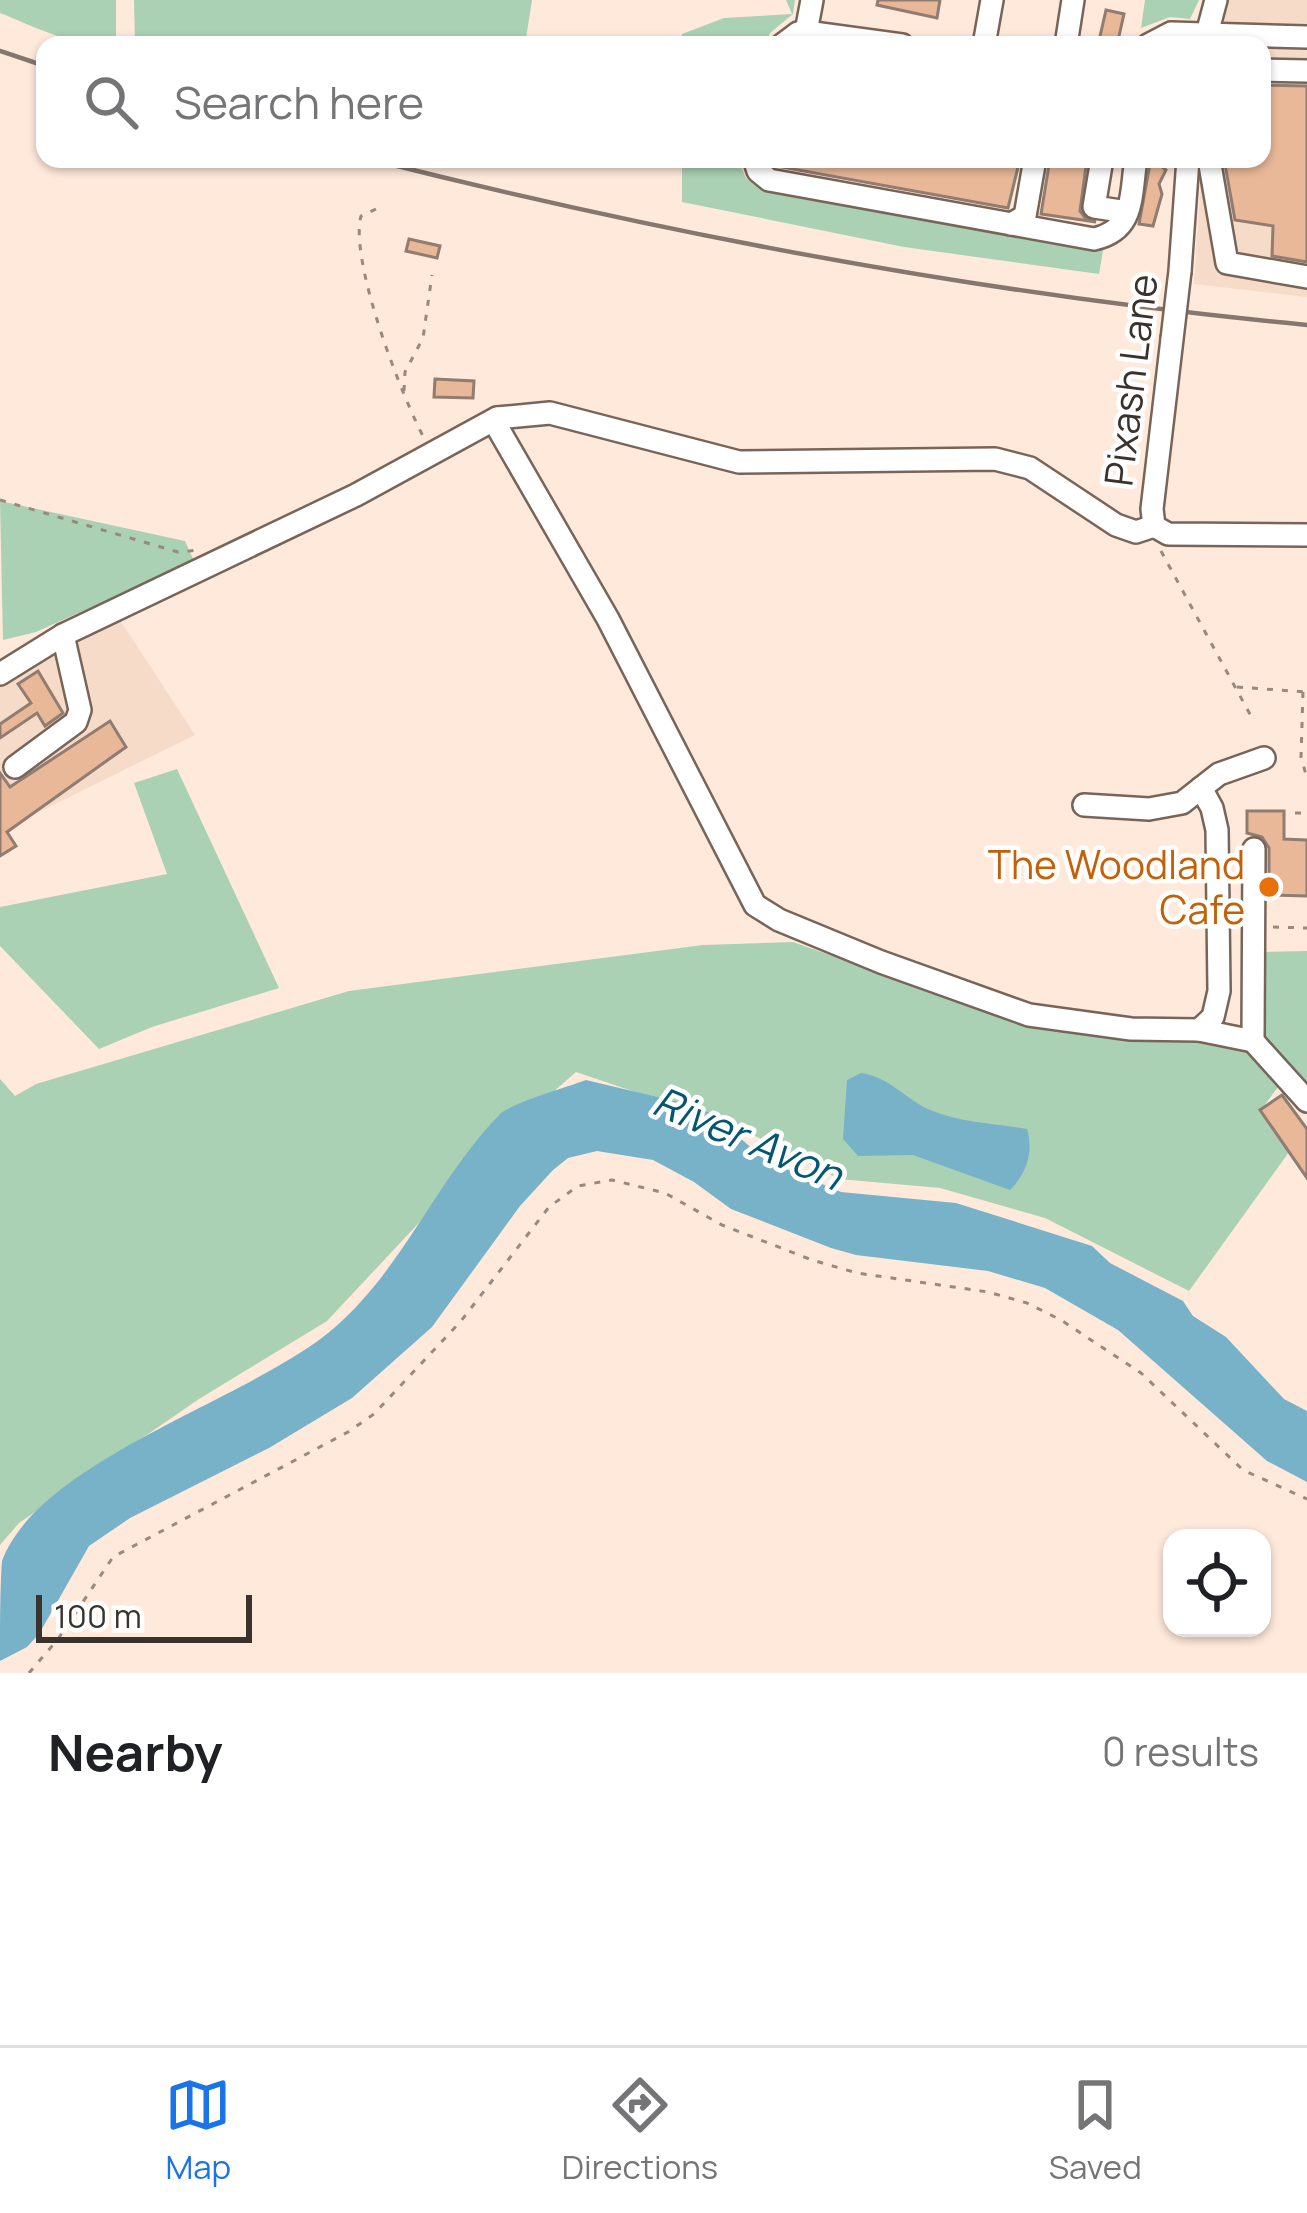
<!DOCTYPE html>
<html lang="en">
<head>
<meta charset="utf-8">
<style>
	:root { --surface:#fff; --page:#f2f2f2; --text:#202124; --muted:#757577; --line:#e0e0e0; --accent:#1a73e8 }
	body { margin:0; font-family:Manrope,sans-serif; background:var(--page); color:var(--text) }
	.controls { position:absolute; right:36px; bottom:36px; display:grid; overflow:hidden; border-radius:24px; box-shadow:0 3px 9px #0004 }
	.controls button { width:108px; height:108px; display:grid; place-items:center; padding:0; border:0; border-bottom:3px solid var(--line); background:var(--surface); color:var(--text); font:60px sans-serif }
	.scale { position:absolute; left:36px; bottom:30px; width:216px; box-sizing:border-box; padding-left:12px; border:6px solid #3a322c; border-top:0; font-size:33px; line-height:42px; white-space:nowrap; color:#3a322c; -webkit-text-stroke:9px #fff; paint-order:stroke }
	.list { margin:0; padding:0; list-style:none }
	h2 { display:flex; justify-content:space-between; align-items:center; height:156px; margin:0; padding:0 48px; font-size:51px }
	h2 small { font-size:39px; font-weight:400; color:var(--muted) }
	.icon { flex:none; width:66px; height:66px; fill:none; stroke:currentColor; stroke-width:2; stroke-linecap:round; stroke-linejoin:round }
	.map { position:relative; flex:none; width:1307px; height:1673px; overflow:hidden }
	.search { position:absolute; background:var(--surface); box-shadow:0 3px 9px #0004; left:36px; right:36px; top:36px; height:132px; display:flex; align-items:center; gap:30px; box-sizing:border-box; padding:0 42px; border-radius:24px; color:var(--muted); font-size:45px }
	.sheet { height:372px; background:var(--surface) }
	nav { display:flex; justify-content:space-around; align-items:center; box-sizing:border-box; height:168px; border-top:3px solid var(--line); background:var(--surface); font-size:33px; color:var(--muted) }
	nav a { display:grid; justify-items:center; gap:6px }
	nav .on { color:var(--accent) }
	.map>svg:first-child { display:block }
</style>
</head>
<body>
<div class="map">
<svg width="1307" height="1673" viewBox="0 0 1307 1673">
	<rect width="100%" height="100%" fill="#ffe9db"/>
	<g fill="#f7dbc9">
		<polygon points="1229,0 1307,0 1307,297 1194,284 1202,159 1262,159 1262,45 1218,45"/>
		<polygon points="120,620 195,735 0,831 0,660 9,671"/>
	</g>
	<g fill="#aad1b4">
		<path d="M0,0H116V36C90,57 30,24 0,13Z"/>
		<polygon points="134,0 532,0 525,45 135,45"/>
		<polygon points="786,0 795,0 793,14 770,33 764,45 682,45 682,34 724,18 792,14"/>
		<polygon points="1145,0 1199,0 1190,19 1170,17 1141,28"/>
		<polygon points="682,159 738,159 746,178 765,192 1104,245 1099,274 904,247 682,202"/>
		<polygon points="0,501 185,541 194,561 36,632 3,640"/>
		<polygon points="177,769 279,988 152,1027 99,1049 0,946 0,907 167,874 134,783"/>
		<polygon points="793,942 1023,1023 1252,1041 1260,952 1307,951 1307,1094 1282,1082 1260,1111 1289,1152 1189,1291 1045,1218 940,1188 839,1179 736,1126 576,1072 489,1148 327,1321 199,1399 19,1523 0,1545 0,1079 15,1096 36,1084 349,991 703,945"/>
	</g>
	<g fill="#77b2c9">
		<path d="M861,1073C892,1078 903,1098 930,1110C961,1123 994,1123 1027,1129C1034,1153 1026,1174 1010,1190L913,1155L858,1156L843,1139L847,1080Z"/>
		<path d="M586,1080L691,1105L714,1115L765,1160L841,1192L956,1203L1092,1246L1110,1263L1183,1301L1193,1316L1226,1337L1284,1399L1307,1411V1482L1267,1461L1118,1330L1045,1288L988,1271L856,1255L831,1248L731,1209L694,1182L653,1160L597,1151L568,1158L553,1170L520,1206L432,1327L352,1398L269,1448L130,1518L89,1546L39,1634L27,1647L0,1661C0,1635 0,1584 2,1561C40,1459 248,1401 333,1329C404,1268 437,1178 501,1113C520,1100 562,1089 586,1080Z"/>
	</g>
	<g fill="#e8b898" stroke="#907c70" stroke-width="3">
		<polygon points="878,0 940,0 937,18 877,5"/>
		<polygon points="1106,10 1124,14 1117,45 1098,45"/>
		<polygon points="1262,85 1307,86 1307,262 1272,256 1273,226 1235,220 1224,159 1262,159"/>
		<polygon points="773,159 1020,159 1008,208 776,166"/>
		<polygon points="1050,159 1087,159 1080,211 1086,219 1096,222 1041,214"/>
		<polygon points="1156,162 1166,170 1159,184 1162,194 1153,226 1139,224 1150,164"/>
		<polygon points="409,239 440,246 437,258 406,251"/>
		<polygon points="435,379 474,381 473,398 434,397"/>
		<polygon points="38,671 63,713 45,726 37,713 0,738 0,724 31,703 18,684"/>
		<polygon points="110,721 126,747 7,832 16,846 0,856 0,773 10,787"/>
		<polygon points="1247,811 1284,811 1284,839 1307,840 1307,896 1269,895 1269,848 1262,837 1247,833"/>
		<polygon points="1282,1095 1307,1129 1307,1178 1260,1110"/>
	</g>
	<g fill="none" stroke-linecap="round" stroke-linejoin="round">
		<defs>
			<g id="minor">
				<polyline points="806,32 812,0"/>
				<polyline points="782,45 798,33 806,32 902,45"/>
				<polyline points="984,45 992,0"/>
				<polyline points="1066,45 1073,0"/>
				<polyline points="1148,45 1171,33 1307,37"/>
				<polyline points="1204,45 1216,0"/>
				<polyline points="1262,70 1307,71"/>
				<path d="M754,159L758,171L769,180L1094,239C1136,230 1130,195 1136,159"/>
				<polyline points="1102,159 1094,207 1121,211 1128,208"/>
				<polyline points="1209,159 1227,263 1307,277"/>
				<polyline points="1011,224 1025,216 1035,159"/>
				<polyline points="1180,271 1188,159"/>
				<polyline points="1172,339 1152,509 1154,526 1168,534 1307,535"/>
				<polyline points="497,418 499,430 608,619 755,905 779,920 881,962 1029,1015 1131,1029 1199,1030 1253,1041 1307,1101"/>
				<polyline points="0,674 63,635 356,495 497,418 550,413 739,462 995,459 1030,468 1116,525 1136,532 1154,526"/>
				<polyline points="15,767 76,722 80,710 63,635"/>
				<polyline points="1084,805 1149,809 1182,803 1219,774 1264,758"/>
				<polyline points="1199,1030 1213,1017 1219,991 1217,830 1212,808 1201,788"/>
				<polyline points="1253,1041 1254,849"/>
			</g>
		</defs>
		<use href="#minor" stroke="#786559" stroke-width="26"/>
		<g stroke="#98897f" stroke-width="3" stroke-dasharray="6 9" stroke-linecap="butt">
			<path d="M376,209L361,216C349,261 402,397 425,440"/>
			<polyline points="404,391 405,372 423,338 432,275"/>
			<polyline points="0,500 178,552 200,550"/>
			<polyline points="1161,551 1252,718"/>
			<polyline points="1237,687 1307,692"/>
			<polyline points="1303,692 1301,757 1307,778"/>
			<polyline points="1295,813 1307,813"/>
			<polyline points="1273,927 1307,928"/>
			<polyline points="29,1673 58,1639 113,1557 348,1432 374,1414 461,1321 549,1207 578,1186 612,1180 665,1193 722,1225 812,1260 857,1273 988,1292 1027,1303 1061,1320 1141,1373 1243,1470 1307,1499"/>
		</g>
		<use href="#minor" stroke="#fff" stroke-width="21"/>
		<g stroke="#85776e" stroke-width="4.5">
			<polyline points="0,51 45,66"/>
			<path d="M369,159C677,237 991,295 1307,325"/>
		</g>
		<defs>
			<polyline id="minor-bridge" points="1172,339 1180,271"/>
		</defs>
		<use href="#minor-bridge" stroke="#786559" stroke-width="26" stroke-linecap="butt"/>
		<use href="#minor-bridge" stroke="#fff" stroke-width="21"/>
	</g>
	<circle fill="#e8710a" stroke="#fff" stroke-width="4.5" cx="1269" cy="887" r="12"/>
	<g text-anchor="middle" stroke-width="9" stroke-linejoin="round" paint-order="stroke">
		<g font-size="39" fill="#3a322c" stroke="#fff">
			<text transform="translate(1131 380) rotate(-83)" y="14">Pixash Lane</text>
		</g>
		<g font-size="39" fill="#c56008" stroke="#fff" text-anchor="end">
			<text x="1245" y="879">The Woodland<tspan x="1245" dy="45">Cafe</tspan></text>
		</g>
		<g font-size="42" font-style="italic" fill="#035770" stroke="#fff">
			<text transform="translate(748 1138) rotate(23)" y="15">River Avon</text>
		</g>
	</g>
</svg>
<div class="controls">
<button><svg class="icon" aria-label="locate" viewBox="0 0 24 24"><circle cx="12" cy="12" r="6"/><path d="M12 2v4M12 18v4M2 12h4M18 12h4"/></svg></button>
</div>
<div class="scale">100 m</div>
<div class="search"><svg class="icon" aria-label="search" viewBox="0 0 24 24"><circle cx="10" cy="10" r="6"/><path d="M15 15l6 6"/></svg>Search here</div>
</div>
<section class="sheet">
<h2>Nearby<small>0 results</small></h2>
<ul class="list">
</ul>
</section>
<nav>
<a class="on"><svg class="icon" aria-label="map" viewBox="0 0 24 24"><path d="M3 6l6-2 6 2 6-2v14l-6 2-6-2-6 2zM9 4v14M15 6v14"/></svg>Map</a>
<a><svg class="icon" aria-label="directions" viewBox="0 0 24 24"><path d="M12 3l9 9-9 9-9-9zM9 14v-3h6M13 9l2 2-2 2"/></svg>Directions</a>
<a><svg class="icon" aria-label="saved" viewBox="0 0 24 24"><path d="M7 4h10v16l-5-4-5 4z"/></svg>Saved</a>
</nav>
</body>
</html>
